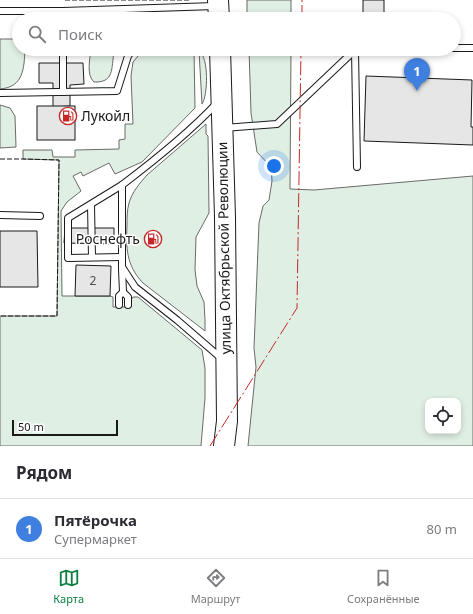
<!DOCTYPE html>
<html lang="ru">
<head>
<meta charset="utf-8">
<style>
	:root { --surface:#fff; --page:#f2f2f3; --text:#2b2b33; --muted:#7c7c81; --line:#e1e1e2; --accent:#0b8043 }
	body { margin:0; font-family:"Noto Sans",sans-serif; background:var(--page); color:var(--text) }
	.controls { position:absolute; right:12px; bottom:12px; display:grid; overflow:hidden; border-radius:8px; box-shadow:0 2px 6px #0003 }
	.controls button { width:36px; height:36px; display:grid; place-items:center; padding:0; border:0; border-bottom:1px solid var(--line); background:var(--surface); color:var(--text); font:20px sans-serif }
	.scale { position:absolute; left:12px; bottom:10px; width:106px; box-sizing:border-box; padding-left:4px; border:2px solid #1a1a1a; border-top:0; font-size:11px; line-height:14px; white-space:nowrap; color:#1a1a1a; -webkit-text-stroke:3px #fff; paint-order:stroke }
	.you { position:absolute; left:274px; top:166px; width:14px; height:14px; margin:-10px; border:3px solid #fff; border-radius:50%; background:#1a73e8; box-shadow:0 0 0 6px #1a73e833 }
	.badge { display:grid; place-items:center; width:26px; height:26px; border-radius:50%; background:var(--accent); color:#fff; font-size:13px; font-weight:700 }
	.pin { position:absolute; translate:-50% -33px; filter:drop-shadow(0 1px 2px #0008) }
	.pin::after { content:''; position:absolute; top:21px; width:14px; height:12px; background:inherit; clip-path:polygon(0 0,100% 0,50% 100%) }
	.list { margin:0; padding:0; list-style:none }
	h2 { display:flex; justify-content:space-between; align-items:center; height:52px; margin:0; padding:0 16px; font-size:17px }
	h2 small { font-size:13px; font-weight:400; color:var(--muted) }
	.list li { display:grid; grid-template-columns:26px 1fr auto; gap:12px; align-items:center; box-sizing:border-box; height:60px; padding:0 16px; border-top:1px solid var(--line) }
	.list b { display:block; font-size:15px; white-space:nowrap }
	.list p { margin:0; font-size:13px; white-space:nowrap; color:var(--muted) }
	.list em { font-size:13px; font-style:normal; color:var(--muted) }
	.icon { flex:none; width:22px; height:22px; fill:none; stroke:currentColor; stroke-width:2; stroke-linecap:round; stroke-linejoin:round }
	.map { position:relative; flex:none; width:473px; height:446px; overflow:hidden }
	.search { position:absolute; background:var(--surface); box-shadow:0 2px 6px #0003; left:12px; right:12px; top:12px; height:44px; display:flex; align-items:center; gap:10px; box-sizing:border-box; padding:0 14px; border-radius:22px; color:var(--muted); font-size:15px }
	.sheet { height:112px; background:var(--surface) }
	nav { display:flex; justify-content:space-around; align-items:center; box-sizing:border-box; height:56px; border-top:1px solid var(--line); background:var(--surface); font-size:11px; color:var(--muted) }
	nav a { display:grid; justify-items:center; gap:2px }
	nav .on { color:var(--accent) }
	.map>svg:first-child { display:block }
</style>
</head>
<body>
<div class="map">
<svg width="473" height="446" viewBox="0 0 473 446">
	<rect width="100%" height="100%" fill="#fff"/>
	<g fill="#e0efe3" stroke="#6a6a6a" fill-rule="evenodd">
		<rect x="247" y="0" width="44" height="19"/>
		<path d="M0,39H19V49H25C24,68 24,87 0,89Z"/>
		<path d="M91,49H115C110,64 117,83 94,82C86,75 90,59 91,49Z"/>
		<polygon points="144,49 194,50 195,108 142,162 115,174 109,163 83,176 81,172 73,176 81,191 67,202 61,211 62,296 110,296 113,297 113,307 131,307 131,300 133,297 138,297 202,350 205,368 205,398 201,446 0,446 0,316 57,316 59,160 23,159 23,150 52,150 53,157 75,157 75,150 119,149 119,140 125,139 125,124 133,124 131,76 133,62"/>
		<path d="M249,49H291L290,189L314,190L473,176V446H248L256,367L254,348L259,223L263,206L269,200L272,181L271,167L257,152L251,113ZM428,401H458V431H428Z"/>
		<path d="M199,51C209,57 208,95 202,104Z"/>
		<polygon points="0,105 10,108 15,116 16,147 0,148"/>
		<path d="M206,124V134L208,136L209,213L196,237L195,270L197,286L204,302L205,320V331L143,283C126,265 126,248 127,225C127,218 127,210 129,203C132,192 140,183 147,175Z"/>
	</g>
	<g fill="#e6e6e6" stroke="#1a1a1a">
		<polygon points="363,0 384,0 384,17 363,16"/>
		<polygon points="39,63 83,63 84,84 70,85 70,106 53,107 53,83 39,83"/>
		<polygon points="366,76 472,80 471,127 473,127 473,145 364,141"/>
		<rect x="37" y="106" width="38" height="34"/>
		<polygon points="65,228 114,228 114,244 64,243"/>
		<polygon points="0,231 37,231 38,287 0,287"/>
		<polygon points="76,265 111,266 110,296 75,296"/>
	</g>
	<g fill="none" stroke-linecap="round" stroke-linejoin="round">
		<defs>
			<g id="lane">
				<polyline points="0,11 63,11 215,6"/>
				<polyline points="63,11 63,19"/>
				<polyline points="454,48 473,48"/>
				<polyline points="63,49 63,92"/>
				<polyline points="0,93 117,91 128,56 133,49"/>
				<path d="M217,103C188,134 155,160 122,185V267L135,287L177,320L221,358"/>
				<polyline points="224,128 277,124 355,50"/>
				<polyline points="357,167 355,50 395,49"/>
				<polyline points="91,205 92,257"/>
				<polyline points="0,215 40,216"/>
				<polyline points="122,257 68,258 68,218 122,185"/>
				<polyline points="122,269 123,292 128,297 128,305"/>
				<polyline points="119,305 119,296 123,292"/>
			</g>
			<g id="primary">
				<polyline points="218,0 219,19"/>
				<polyline points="220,49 225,217 227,421 224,446"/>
			</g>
		</defs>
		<use href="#lane" stroke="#1a1a1a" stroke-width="8"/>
		<use href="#primary" stroke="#1a1a1a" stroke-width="22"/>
		<use href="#lane" stroke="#fff" stroke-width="6"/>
		<use href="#primary" stroke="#fff" stroke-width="20"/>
		<g stroke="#1a1a1a" stroke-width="1" stroke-dasharray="5 2" stroke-linecap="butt">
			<polyline points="65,0 191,0"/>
			<polyline points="0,159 23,159 59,160 57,316 0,316"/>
		</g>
		<g stroke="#c62828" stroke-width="1" stroke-dasharray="14 3 2 3" stroke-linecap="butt">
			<polyline points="302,19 302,0"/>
			<polyline points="210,446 297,308 301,49"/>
		</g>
	</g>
	<defs>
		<symbol id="fuel-ring" viewBox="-11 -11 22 22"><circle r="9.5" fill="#fff" stroke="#c62828" stroke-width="1.5"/><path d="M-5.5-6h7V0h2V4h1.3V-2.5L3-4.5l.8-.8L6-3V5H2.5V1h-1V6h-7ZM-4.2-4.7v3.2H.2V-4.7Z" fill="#c62828"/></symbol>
	</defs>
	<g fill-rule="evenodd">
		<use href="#fuel-ring" x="58" y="106" width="20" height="20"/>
		<use href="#fuel-ring" x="143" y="229" width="20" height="20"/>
	</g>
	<g text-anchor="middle" stroke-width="3" stroke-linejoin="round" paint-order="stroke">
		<g font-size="12" fill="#4d4d4d">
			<text x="93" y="285">2</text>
		</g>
		<g font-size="14" fill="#1a1a1a" stroke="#fff" text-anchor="start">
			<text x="81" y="121">Лукойл</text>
			<text x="140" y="244" text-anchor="end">Роснефть</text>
		</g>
		<g font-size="14" fill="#1a1a1a" stroke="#fff">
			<text transform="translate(224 248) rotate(-91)" y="5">улица Октябрьской Революции</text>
		</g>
	</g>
</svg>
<div class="controls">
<button><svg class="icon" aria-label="locate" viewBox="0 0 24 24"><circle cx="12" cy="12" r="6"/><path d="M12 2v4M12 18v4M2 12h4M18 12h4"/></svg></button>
</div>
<div class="scale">50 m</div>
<div class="you"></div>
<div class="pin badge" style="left:417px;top:91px;background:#3f7fe0">1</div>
<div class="search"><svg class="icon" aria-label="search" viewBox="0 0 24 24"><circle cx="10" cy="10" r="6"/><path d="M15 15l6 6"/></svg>Поиск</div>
</div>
<section class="sheet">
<h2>Рядом<small></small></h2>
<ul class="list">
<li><span class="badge" style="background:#3f7fe0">1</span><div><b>Пятёрочка</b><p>Супермаркет</p></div><em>80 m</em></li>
</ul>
</section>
<nav>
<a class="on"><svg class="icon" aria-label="map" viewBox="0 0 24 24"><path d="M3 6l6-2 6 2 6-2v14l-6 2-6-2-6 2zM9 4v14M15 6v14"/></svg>Карта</a>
<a><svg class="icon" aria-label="directions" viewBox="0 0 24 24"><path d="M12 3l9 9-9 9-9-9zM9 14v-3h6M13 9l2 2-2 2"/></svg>Маршрут</a>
<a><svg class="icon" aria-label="saved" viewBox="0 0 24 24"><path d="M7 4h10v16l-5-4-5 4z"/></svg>Сохранённые</a>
</nav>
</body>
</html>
